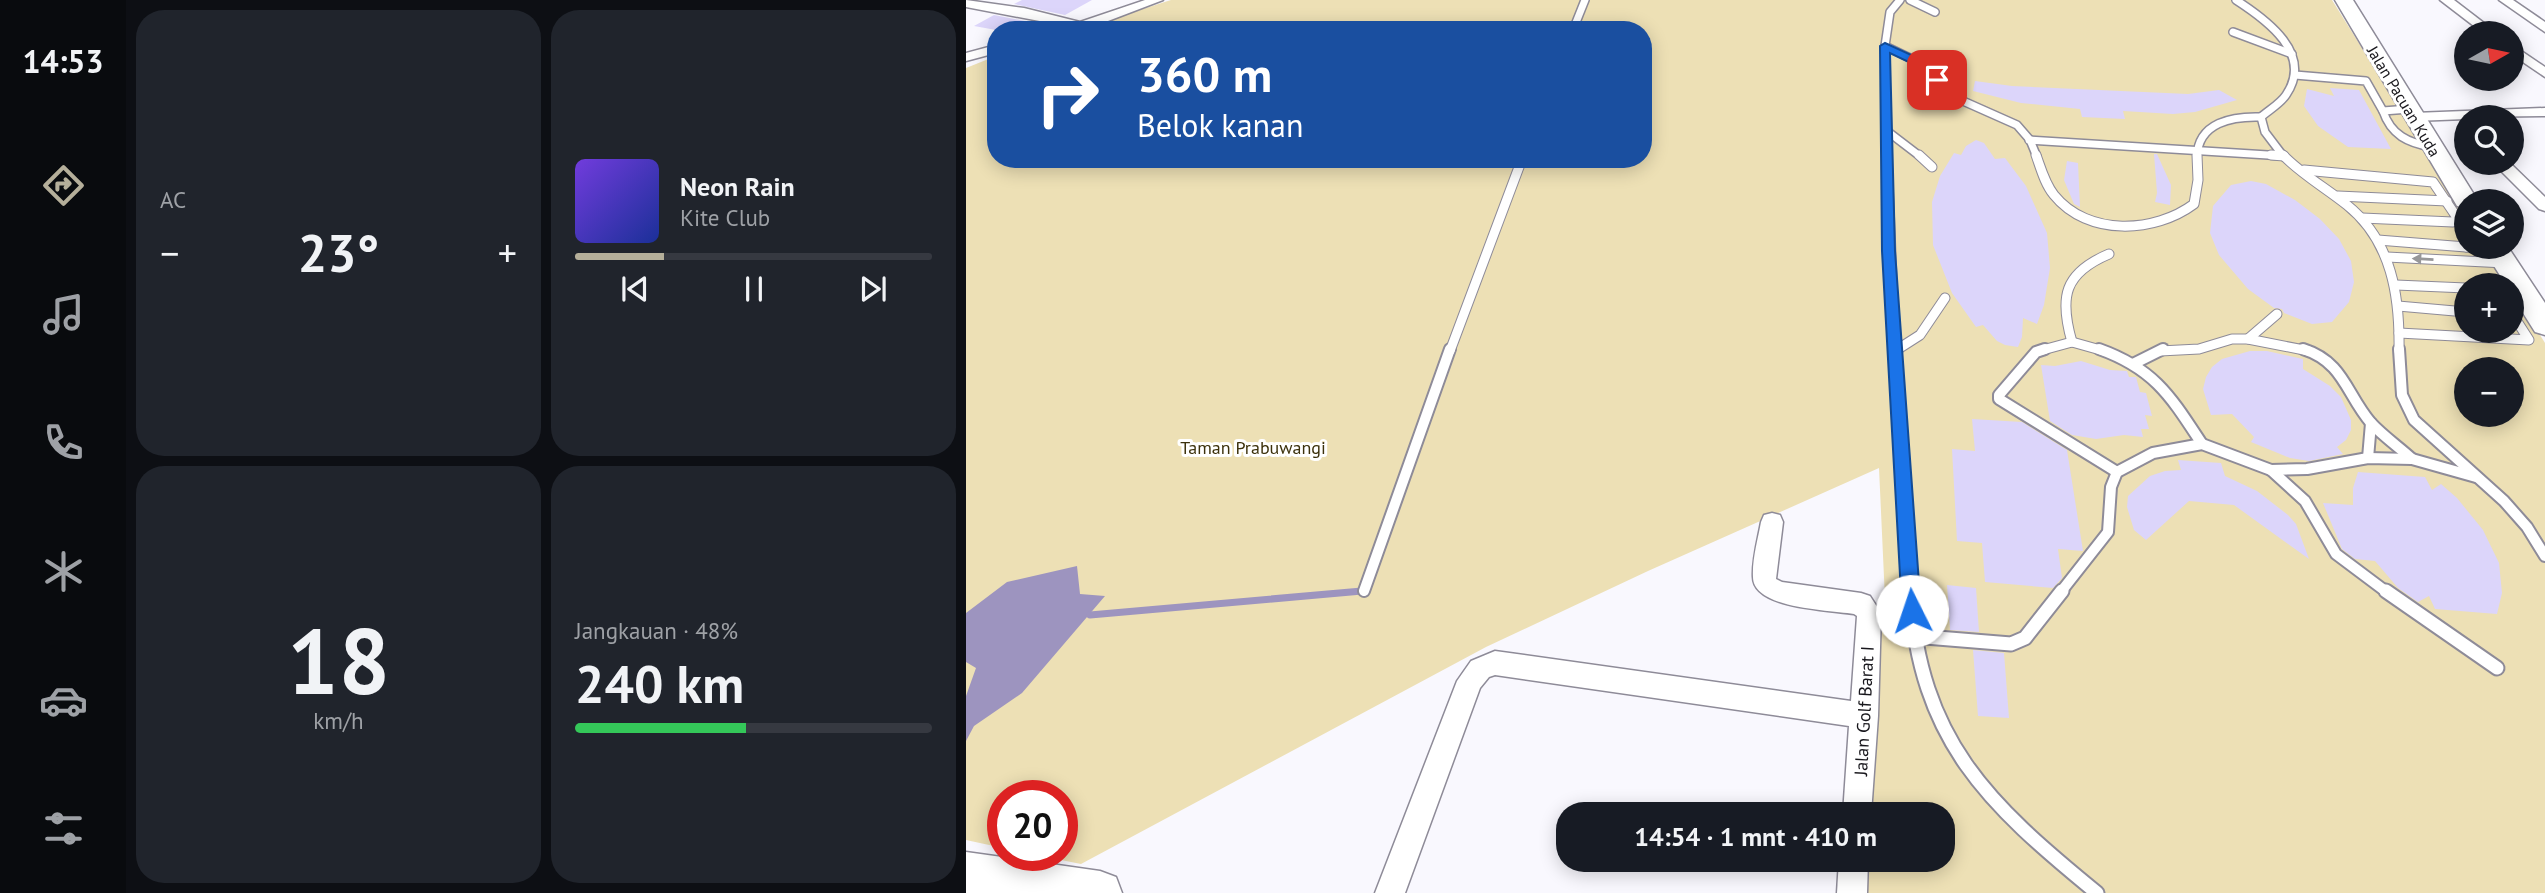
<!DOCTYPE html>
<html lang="id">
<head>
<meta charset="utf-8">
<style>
	:root { --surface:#171b24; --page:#20242c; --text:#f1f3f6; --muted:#9ea1a6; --line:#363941; --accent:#b5af9a }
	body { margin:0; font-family:"PT Sans",sans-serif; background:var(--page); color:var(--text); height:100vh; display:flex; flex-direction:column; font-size:26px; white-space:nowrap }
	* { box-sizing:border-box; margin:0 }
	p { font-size:23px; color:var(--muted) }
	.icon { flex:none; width:38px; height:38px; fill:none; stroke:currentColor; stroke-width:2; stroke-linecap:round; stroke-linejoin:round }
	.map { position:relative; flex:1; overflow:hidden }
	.panel { display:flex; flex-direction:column; gap:10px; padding:10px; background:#0d0f14; width:840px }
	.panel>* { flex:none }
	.top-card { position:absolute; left:21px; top:21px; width:665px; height:147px; border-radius:28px; box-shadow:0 4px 18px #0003; background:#1a4fa0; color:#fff; overflow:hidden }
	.needle { width:46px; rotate:81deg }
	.controls { position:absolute; left:1488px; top:21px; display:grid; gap:14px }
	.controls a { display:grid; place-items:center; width:70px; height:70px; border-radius:50%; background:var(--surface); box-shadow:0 4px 18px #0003; font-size:35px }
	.speed { position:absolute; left:21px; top:780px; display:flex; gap:14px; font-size:35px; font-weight:700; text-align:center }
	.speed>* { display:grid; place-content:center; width:91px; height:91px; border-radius:50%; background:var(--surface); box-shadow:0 4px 18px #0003; line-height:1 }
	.speed .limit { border:10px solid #d22; background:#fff; color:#111 }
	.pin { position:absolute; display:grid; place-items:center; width:60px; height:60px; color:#fff; margin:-30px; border-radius:14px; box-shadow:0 4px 10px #0006 }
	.me { position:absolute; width:77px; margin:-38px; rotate:356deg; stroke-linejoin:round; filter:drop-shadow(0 0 5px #0008) }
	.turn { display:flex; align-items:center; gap:24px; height:147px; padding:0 35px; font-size:32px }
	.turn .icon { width:91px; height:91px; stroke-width:2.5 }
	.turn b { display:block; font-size:49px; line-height:60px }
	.big { font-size:52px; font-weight:700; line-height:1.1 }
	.panel .tile { flex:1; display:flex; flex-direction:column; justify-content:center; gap:10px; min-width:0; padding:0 24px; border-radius:28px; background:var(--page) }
	.panel .dial { align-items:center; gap:0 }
	.dial b { font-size:91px; line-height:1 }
	.song { display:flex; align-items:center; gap:21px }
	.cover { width:84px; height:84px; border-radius:10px; background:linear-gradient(135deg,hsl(260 70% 55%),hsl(230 70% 35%)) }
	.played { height:7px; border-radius:4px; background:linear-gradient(90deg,var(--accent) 25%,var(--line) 25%) }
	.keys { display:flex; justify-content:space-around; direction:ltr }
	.heat { display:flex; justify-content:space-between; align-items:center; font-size:38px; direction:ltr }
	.charge { height:10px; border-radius:5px; background:linear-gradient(90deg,#34c759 48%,var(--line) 0) }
	.panel .tiles { flex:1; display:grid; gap:10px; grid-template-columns:repeat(2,1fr) }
	.trip { position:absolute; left:590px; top:802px; width:399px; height:70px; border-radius:28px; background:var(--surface); box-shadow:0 4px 18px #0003; font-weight:700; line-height:70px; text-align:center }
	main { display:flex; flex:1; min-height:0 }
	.menu { display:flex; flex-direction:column; width:126px; justify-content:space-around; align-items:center; background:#090b0e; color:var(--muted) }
	.menu .icon { width:49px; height:49px }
	.menu .selected { color:var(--accent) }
	.menu b { font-size:32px; color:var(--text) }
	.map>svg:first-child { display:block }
</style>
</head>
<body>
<main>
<nav class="menu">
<b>14:53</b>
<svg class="icon selected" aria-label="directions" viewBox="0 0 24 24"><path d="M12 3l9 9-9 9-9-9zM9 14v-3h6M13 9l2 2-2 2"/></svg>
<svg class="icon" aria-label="music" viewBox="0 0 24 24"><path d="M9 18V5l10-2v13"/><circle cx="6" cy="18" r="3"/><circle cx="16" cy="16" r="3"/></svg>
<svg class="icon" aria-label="phone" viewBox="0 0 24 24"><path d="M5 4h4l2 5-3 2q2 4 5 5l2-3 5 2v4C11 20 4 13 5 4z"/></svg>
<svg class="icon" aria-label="climate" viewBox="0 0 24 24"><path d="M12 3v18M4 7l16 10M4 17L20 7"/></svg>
<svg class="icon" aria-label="car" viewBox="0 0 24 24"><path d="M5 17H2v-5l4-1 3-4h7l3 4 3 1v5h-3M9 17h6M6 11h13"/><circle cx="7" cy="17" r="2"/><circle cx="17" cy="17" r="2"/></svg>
<svg class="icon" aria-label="filters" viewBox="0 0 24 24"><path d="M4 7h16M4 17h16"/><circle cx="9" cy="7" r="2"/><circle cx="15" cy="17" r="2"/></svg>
</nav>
<section class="panel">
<div class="tiles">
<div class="tile"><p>AC</p>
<div class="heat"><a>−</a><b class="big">23°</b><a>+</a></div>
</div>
<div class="tile">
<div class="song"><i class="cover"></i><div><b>Neon Rain</b><p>Kite Club</p></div></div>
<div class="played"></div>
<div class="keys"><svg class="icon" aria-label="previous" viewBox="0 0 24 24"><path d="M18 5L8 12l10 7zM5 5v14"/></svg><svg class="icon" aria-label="pause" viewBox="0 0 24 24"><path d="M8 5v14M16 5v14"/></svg><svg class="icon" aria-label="next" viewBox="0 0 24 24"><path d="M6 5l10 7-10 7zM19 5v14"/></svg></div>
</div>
<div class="tile dial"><b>18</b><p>km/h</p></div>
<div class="tile"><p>Jangkauan · 48%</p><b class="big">240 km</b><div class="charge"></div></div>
</div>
</section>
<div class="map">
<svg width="1579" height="893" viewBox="0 0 1579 893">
	<rect width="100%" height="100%" fill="#f9f8fe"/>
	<path fill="#ede0b5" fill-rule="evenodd" d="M205 0H1366L1500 215V247H1519L1543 285H1500V331H1545V288L1579 343V893H893L895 859H976V814H897L899 716 919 599 913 468 682 571 520 647 115 864 75 856H96V796H37V848L0 840V68L30 56V159H677V30H111ZM1500 369H1545V415H1500Z"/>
	<path fill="#9d94bf" d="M111 566 114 594 139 596 56 693 8 726 0 741V696L10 668 0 662V613L41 582Z"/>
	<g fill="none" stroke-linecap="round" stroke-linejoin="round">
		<path stroke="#9d94bf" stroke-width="5" d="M376 593 398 591"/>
		<path stroke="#9d94bf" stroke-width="7" d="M124 615 396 591"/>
	</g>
	<g fill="#dcd5fa">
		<path d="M56 0H126L99 15 48 4Z"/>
		<path d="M28 15 79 25 70 30H30L8 26Z"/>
		<path d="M1009 81 1046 86 1222 94 1253 90 1271 100 1229 112 1207 114 1157 111 1159 119 1116 117 1114 109 1055 103 1007 91Z"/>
		<path d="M1364 88 1393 90 1425 149 1382 147 1352 126 1338 106 1341 89 1368 96Z"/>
		<path d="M1010 140 1018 143 1029 159 1039 158 1060 186 1081 233 1084 268 1078 305 1071 324 1057 318 1056 337 1052 347 1039 345 1031 341 1017 325 1010 327 986 293 967 245 966 202 974 176 988 153 995 155 1000 146Z"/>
		<path d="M1188 154H1191L1205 185 1204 205 1189 202 1191 193Z"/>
		<path d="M1101 161 1112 163 1114 207 1108 204 1098 180Z"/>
		<path d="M1285 181 1300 184 1329 200 1354 219 1373 239 1385 261 1388 282 1383 302 1366 322 1346 324 1318 313 1316 309 1308 308 1282 289 1253 255 1244 233 1247 206 1265 185Z"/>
		<path d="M1284 351H1301L1337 359V369L1364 386 1375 397 1385 420V430L1380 440 1371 447 1377 454 1343 461 1324 458 1285 442 1288 437 1266 414 1245 415 1237 389 1240 377 1246 367 1256 359Z"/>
		<path d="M1115 361 1144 370 1161 371 1163 377H1170L1174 392 1180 393 1186 416 1179 415 1183 429H1175L1177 437 1158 435 1130 439 1106 435 1084 421 1075 365 1089 366Z"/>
		<path d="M1006 419 1056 422 1101 450 1117 551 1092 549 1096 578 1087 588 1019 582 1016 543 991 541 986 449 1009 451Z"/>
		<path d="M1212 460 1255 463 1259 476 1291 491 1322 515 1330 524 1343 559 1268 505 1223 501 1180 540 1168 530 1161 507 1162 496 1184 476 1199 471 1215 470Z"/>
		<path d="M1392 472 1459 477 1466 490 1475 484 1491 498 1517 530 1533 563 1536 593 1531 614 1469 609 1463 596 1452 602 1432 588 1409 561 1389 559 1376 549 1357 503 1387 505V488Z"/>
		<path d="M981 585 1010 588 1013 632 984 630Z"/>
		<path d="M1007 650 1038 653 1043 718 1012 716Z"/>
	</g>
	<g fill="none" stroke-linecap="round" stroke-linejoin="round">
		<g stroke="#8e8b98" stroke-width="10">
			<g id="lane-far3">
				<path d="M944 0 969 12"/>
				<path d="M1270 0C1301 20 1348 54 1320 95 1314 104 1303 110 1295 117L1299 132 1318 157"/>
				<path d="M607 30 619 0"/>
				<path d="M1267 32 1326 54"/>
				<path d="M919 46 948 60 997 101 1051 125 1064 140 1071 157"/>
				<path d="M1329 75 1400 81 1417 111"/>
				<path d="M1443 109 1417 111C1425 135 1442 143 1466 147"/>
				<path d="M921 131 955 157"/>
				<path d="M1063 140 1318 156"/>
				<path d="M921 157 919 46 924 12 934 0"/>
				<path d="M1231 157C1232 122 1267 116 1295 117"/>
			</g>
		</g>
		<g stroke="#8e8b98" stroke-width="11">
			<g id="lane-far2">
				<path d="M921 155 929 351"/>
				<path d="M953 155 966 167"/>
				<path d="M1070 155C1075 169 1079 184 1088 195 1122 237 1189 233 1228 204L1232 180 1231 155"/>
				<path d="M1305 155 1318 156"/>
				<path d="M1317 155C1335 174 1360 188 1381 205 1426 241 1434 297 1433 351"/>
				<path d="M1338 170 1467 182 1492 219 1487 222 1396 218"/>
				<path d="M1372 196 1481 201"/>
				<path d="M1412 240 1500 247"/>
				<path d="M1500 247 1529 249"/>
				<path d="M1421 257 1539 263"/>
				<path d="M1430 285 1500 288"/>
				<path d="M1432 306 1500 312"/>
				<path d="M1433 333 1563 340 1545 312"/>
				<path d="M1282 339 1311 314"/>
				<path d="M1106 342C1093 297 1098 273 1143 254"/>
				<path d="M484 351 556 159"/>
				<path d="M929 351 954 335 979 298"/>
				<path d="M1073 351 1106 342 1138 351"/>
				<path d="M1194 351 1233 349 1266 339H1282L1343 351"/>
			</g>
		</g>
		<g stroke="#8e8b98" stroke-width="14">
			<g id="lane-far1">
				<path d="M929 349 944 593"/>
				<path d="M1079 349 1070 352 1033 395V399L1151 472"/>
				<path d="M1133 349C1189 369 1205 397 1236 444"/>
				<path d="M1337 349C1378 362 1380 394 1405 423 1417 436 1433 447 1446 459"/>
				<path d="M1433 349 1436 395 1448 420 1538 501 1561 527 1579 556"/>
				<path d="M929 351 931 349"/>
				<path d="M1167 364 1197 349"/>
				<path d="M1402 458 1405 423"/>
				<path d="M1305 470 1339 501 1370 554 1422 593"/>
				<path d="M398 591 484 349"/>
				<path d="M1094 593 1142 532 1145 487 1151 472 1187 453 1236 444 1305 470 1341 469 1402 458 1446 459 1510 477"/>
			</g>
		</g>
		<g stroke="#8e8b98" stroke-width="17">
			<g id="lane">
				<path d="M944 591C954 741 1021 803 1131 893"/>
				<path d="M1420 591 1531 668"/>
				<path d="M947 636 1045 644 1059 638 1096 591"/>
			</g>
		</g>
		<g stroke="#8e8b98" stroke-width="3">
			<g id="street">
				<path d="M0 0 58 8 114 22 179 0H197L121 29 98 30 100 26 0 7Z"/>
				<path d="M1474 0H1488L1531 33H1517Z"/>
				<path d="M1533 0H1547L1579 22V32Z"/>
				<path d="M1545 44 1579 67V77L1545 54Z"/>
				<path d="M30 45V53L0 61V53Z"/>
				<path d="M1579 108V116L1500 117V119L1448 121 1441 117 1448 113Z"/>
				<path d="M1527 163H1544L1579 197V211L1573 209Z"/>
				<path d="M806 513 814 515 817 522 810 579 816 582 895 593 904 596 915 613 912 716 905 814H877L883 726 529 675 523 677 514 688 439 893H409L491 681 505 661 529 651 885 701 891 616 888 614C864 610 787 609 787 577 786 559 792 539 795 522L798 515Z"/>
				<path d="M873 859H902L901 893H871Z"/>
			</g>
		</g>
		<g stroke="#8e8b98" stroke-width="3">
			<g id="primary">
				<path d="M1369 0H1387L1512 201H1500V208L1491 206Z"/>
				<path d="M1516 247H1542L1579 303V335L1569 332 1545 294V285H1540Z"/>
				<path d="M0 852 134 871 150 877 156 893H0Z"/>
			</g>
		</g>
		<use href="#lane-far3" stroke="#fff" stroke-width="7"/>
		<use href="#lane-far2" stroke="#fff" stroke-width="9"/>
		<use href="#lane-far1" stroke="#fff" stroke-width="10"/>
		<use href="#lane" stroke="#fff" stroke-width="13"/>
		<use href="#street" fill="#fff" fill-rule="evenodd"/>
		<use href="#primary" fill="#fff" fill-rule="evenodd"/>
	</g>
	<defs><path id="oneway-solid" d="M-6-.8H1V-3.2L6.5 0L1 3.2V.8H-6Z" transform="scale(1.75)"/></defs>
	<use fill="#979799" href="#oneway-solid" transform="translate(1457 259) rotate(-177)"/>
	<path fill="#1a73e8" stroke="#114b97" stroke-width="2" d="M919 43 952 58 976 80 967 82 945 63 924 53 929 251 955 611 952 616 946 619 939 616 936 611 916 251 914 46Z"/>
	<g text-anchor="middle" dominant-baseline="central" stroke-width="6" stroke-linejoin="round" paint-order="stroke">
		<g font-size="16" fill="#18171c" stroke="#fff">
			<text transform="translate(1438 101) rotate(59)">Jalan Pacuan Kuda</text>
		</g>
		<g font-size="18" fill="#3c310c" stroke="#fff">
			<text x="287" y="447">Taman Prabuwangi</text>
		</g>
		<g font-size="18" fill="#18171c" stroke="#fff">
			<text transform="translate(898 711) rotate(-87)">Jalan Golf Barat I</text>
		</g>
	</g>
</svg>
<div class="controls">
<a><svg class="needle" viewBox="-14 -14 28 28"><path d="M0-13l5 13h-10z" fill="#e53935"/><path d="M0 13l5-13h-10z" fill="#9ea1a6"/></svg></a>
<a><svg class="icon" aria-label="search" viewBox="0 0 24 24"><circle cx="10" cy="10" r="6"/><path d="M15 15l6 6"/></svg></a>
<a><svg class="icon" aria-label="layers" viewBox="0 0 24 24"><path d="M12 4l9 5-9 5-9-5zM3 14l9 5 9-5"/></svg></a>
<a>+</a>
<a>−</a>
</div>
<div class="speed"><div class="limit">20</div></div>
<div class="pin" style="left:971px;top:80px;background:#d93025"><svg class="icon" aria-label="arrive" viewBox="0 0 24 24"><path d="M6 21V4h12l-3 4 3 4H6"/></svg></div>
<svg class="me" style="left:946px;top:611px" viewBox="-20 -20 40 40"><circle r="19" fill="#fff"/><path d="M0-13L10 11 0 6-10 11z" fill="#1a73e8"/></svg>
<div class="trip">14:54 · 1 mnt · 410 m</div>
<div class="top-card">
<div class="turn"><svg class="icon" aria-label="right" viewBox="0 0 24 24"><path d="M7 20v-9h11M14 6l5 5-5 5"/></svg><div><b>360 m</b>Belok kanan</div></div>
</div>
</div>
</main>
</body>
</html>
